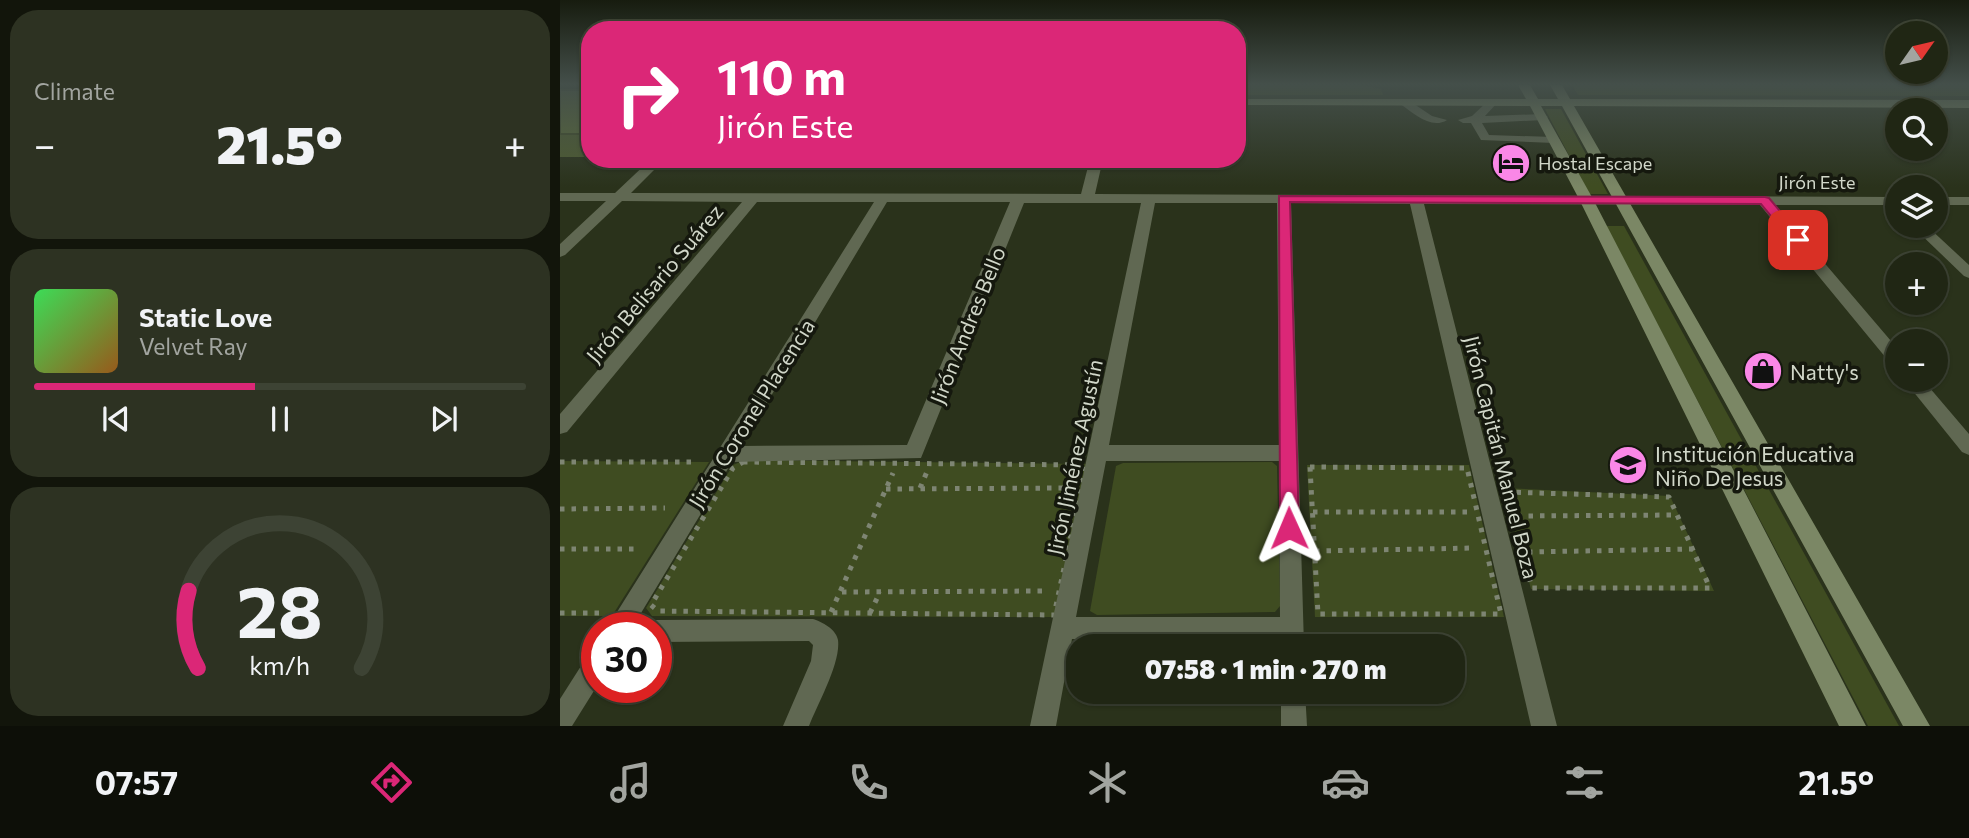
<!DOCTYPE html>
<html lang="en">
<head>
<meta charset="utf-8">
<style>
	:root { --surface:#202614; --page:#2d3222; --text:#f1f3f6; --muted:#a2a5a0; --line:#3d4334; --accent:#db2777 }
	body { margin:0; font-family:Commissioner,sans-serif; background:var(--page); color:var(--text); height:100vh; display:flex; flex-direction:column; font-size:26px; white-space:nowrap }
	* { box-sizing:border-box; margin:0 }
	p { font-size:23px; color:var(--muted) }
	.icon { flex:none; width:38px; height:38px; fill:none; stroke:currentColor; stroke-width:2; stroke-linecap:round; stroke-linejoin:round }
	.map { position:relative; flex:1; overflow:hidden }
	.side { display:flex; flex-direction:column; gap:10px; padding:10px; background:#12150b; width:560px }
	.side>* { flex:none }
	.banner { position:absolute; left:21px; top:21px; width:665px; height:147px; border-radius:28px; box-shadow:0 2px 5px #0004,0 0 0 2px var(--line); background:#db2777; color:#fff; overflow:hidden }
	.needle { width:46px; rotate:56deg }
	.buttons { position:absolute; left:1325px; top:21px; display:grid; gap:14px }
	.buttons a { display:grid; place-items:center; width:63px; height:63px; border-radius:50%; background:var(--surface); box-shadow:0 2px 5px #0004,0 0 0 2px var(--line); font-size:35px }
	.speed { position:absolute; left:21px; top:612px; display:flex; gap:14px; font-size:35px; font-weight:700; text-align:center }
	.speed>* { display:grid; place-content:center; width:91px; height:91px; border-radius:50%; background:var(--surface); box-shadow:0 2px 5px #0004,0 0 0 2px var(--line); line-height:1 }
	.speed .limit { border:10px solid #d22; background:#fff; color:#111 }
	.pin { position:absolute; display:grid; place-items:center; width:60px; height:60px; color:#fff; margin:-30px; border-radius:14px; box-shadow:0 4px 10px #0006 }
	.me { position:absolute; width:77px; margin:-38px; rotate:359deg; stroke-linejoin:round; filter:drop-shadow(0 0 5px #0008) }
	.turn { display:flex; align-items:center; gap:24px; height:147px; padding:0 21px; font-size:32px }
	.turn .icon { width:91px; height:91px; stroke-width:2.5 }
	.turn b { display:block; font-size:49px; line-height:60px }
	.big { font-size:52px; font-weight:800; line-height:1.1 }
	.side .widget { flex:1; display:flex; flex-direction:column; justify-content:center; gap:10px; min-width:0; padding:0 24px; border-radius:28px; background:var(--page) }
	.side .dial { align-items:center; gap:0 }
	.dial svg { height:182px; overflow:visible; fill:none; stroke:var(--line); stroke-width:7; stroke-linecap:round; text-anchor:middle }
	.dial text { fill:var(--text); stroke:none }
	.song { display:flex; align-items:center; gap:21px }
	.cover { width:84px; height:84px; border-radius:10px; background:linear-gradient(135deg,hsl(130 70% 55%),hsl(30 70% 35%)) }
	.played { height:7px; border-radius:4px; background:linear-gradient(90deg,var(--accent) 45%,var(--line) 45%) }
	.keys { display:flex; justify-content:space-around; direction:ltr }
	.heat { display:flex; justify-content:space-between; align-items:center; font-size:38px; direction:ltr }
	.trip { position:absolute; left:506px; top:634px; width:399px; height:70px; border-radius:28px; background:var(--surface); box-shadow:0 2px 5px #0004,0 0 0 2px var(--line); font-weight:800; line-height:70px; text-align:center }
	.menu { display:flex; height:112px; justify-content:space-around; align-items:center; background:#0d0f08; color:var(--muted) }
	.menu .icon { width:49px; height:49px }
	.menu .on { color:var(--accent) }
	.menu b { font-size:32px; color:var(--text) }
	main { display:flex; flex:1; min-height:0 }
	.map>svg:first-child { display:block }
</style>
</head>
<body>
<main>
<section class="side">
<div class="widget"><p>Climate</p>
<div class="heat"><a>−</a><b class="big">21.5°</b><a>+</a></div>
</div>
<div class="widget">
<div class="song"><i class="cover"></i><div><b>Static Love</b><p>Velvet Ray</p></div></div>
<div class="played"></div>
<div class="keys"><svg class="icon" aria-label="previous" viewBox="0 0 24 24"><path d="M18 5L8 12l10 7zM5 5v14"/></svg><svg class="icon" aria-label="pause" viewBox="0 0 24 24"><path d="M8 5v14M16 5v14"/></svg><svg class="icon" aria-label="next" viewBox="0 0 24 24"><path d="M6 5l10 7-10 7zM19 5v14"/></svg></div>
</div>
<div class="widget dial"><svg viewBox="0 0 100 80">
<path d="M14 69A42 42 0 1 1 86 69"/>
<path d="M14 69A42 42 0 0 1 10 35" stroke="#db2777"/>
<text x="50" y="56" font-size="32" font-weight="700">28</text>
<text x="50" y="72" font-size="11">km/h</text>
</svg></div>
</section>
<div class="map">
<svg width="1409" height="726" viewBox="0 0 1409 726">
	<rect width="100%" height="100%" fill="#2a321b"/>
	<g fill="#3f4c21">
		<path d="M677 85H802L821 89 823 95H677Z"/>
		<path d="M1012 85H1409V96L1018 95Z"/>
		<path d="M985 109H1001L1048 194H1029Z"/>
		<path d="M1046 226H1064L1339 726H1308Z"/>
		<path d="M185 460 528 464 495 617 92 616 86 608 173 465Z"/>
		<path d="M0 461 149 462 52 616H0Z"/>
		<path d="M712 462 717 466 720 606 715 612 537 615 530 611 556 466 563 463Z"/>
		<path d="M747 465H909L944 617H755Z"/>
		<path d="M943 488 1110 496 1154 591 971 589Z"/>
	</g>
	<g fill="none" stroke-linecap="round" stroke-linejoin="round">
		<g stroke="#7e8573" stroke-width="5" stroke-dasharray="4.5 7" stroke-linecap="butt">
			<path d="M0 462H136"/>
			<path d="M183 462 526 465 494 615 98 611 91 605 173 468Z"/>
			<path d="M750 467 907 468 941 614H758Z"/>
			<path d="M360 488 369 467"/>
			<path d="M326 489 505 488"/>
			<path d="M945 492 1109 497 1150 588H972Z"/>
			<path d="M0 509 105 508"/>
			<path d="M753 512H909"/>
			<path d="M957 516 1117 515"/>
			<path d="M0 549H79"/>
			<path d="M755 551 915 548"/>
			<path d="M968 552 1133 549"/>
			<path d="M282 592 483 591"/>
			<path d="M271 612 333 473"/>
			<path d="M0 613H41"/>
			<path d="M310 613 320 592"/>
		</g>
		<g fill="#606852" fill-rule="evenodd">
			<path d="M840 100H848L872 116 887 120C871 130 854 113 840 104Z"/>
			<path d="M929 100 938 102 925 116 983 114 988 117 983 120 922 123 929 135 994 137 1000 140 994 143 921 140 911 123H903L898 120 912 116Z"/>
		</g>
		<g fill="#606852" fill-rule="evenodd">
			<path d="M91 159H105L71 193 521 194 530 159H543L535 194 1337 197V205H1215L1337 348V366L1331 364 1200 205 864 204 997 726H971L850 204 731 203 744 646H720V639H512L496 726H470L581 203H464L361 458 172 462 72 628H47L314 202H197L7 432 0 434V414L182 202 62 201 5 255 0 257V244L46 201H0V193H55ZM327 202H450L347 445 181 446ZM595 203H717L719 445H549ZM546 461H719L720 617H516Z"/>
			<rect x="1376" y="197" width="33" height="8"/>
			<path d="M1352 226H1367L1409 265V278L1404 276Z"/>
			<path d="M1344 380H1363L1409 434V455L1402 452Z"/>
			<path d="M253 619C262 622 276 629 278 640 281 663 257 705 249 726H223L251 661 253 645 249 641 96 642V628H85L88 623 96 620Z"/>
			<path d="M37 651V686L12 726H0V699L28 655Z"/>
			<path d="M721 691H745L747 726H721Z"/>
		</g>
		<path fill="#7b8765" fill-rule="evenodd" d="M958 85H970L978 99H998L990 85H1002L1010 99 1409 100V108L1014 106 1370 726H1343L1002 106H981L1033 199 1306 726H1279L1019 199 970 106 677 105V99H966Z"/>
	</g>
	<rect fill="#4e5c30" x="0" y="90" width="30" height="67"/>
	<rect fill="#5b6b38" stroke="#404b27" stroke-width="2" x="0" y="90" width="30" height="44"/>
	<linearGradient id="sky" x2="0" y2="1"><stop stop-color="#171c0f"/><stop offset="0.45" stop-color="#444f4a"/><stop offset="1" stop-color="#444f4a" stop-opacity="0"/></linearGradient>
	<rect width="1409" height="187" fill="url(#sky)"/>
	<path fill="#db2777" stroke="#8e194d" stroke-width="2" d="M719 196 1205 197 1209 198 1244 240 1233 243 1201 204 730 202 739 528 736 534H722L720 528Z"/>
	<defs>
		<g id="hotel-disc" transform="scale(2.0125)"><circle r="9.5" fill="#fa87e7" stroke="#15180e"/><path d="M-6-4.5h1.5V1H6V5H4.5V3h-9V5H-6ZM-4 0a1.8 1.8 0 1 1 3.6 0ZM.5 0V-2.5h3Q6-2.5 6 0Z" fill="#111"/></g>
		<g id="shop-disc" transform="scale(2.0125)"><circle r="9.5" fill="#fa87e7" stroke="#15180e"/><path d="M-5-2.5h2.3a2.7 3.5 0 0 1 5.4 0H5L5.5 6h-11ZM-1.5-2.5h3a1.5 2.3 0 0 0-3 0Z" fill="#111"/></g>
		<g id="school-disc" transform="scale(2.0125)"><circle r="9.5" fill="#fa87e7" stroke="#15180e"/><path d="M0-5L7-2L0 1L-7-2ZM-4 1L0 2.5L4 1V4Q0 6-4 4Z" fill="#111"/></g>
	</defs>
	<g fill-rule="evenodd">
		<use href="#hotel-disc" x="951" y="163"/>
		<use href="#shop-disc" x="1203" y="371"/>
		<use href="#school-disc" x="1068" y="465"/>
	</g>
	<g text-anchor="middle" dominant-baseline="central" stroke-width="7" stroke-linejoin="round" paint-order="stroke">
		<g font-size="18" fill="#d1d7c9" stroke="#15180e" text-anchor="start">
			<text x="978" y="163">Hostal Escape</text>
		</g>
		<g font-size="18" fill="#d1d7c9" stroke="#15180e">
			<text x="1257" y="182">Jirón Este</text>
		</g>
		<g font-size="21" fill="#d1d7c9" stroke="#15180e">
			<text transform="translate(94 283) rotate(-50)">Jirón Belisario Suárez</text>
			<text transform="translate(407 325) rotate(-68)">Jirón Andres Bello</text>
			<text transform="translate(191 413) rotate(-58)">Jirón Coronel Placencia</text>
			<text transform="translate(514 457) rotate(-78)">Jirón Jiménez Agustín</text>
			<text transform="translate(942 457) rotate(76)">Jirón Capitán Manuel Boza</text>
		</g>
		<g font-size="21" fill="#d1d7c9" stroke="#15180e" text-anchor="start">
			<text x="1230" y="371">Natty's</text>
			<text x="1095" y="453">Institución Educativa<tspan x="1095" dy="24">Niño De Jesus</tspan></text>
		</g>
	</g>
</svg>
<div class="buttons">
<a><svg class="needle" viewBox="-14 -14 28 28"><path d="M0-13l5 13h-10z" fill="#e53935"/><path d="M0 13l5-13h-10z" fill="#a2a5a0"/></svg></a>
<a><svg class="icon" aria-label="search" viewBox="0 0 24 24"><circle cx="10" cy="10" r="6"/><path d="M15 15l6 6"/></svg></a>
<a><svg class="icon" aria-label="layers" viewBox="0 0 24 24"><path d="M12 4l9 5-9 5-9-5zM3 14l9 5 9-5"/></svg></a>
<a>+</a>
<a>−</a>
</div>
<div class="speed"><div class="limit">30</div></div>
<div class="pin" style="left:1238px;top:240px;background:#d93025"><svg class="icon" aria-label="arrive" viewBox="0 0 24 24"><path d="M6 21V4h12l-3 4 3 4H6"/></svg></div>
<svg class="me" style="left:729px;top:528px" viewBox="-20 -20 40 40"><path d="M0-17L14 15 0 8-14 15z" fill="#db2777" stroke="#fff" stroke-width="4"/></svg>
<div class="trip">07:58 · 1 min · 270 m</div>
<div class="banner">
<div class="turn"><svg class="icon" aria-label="right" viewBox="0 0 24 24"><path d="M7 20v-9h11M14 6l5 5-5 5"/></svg><div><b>110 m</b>Jirón Este</div></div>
</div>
</div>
</main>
<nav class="menu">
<b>07:57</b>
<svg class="icon on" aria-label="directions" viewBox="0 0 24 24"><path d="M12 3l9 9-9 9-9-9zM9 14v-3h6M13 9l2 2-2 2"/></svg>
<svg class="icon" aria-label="music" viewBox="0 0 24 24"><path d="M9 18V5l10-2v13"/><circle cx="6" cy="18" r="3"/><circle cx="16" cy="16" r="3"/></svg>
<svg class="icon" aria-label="phone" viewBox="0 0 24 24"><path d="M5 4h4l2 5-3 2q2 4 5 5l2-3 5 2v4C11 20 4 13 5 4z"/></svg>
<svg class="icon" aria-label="climate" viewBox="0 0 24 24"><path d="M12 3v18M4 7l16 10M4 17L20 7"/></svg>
<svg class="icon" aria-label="car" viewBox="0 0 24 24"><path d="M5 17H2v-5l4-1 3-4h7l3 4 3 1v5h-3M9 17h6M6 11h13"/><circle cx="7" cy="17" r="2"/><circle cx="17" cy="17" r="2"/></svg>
<svg class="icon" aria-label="filters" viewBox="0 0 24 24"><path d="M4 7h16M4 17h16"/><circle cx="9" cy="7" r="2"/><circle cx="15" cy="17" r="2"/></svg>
<b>21.5°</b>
</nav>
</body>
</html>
